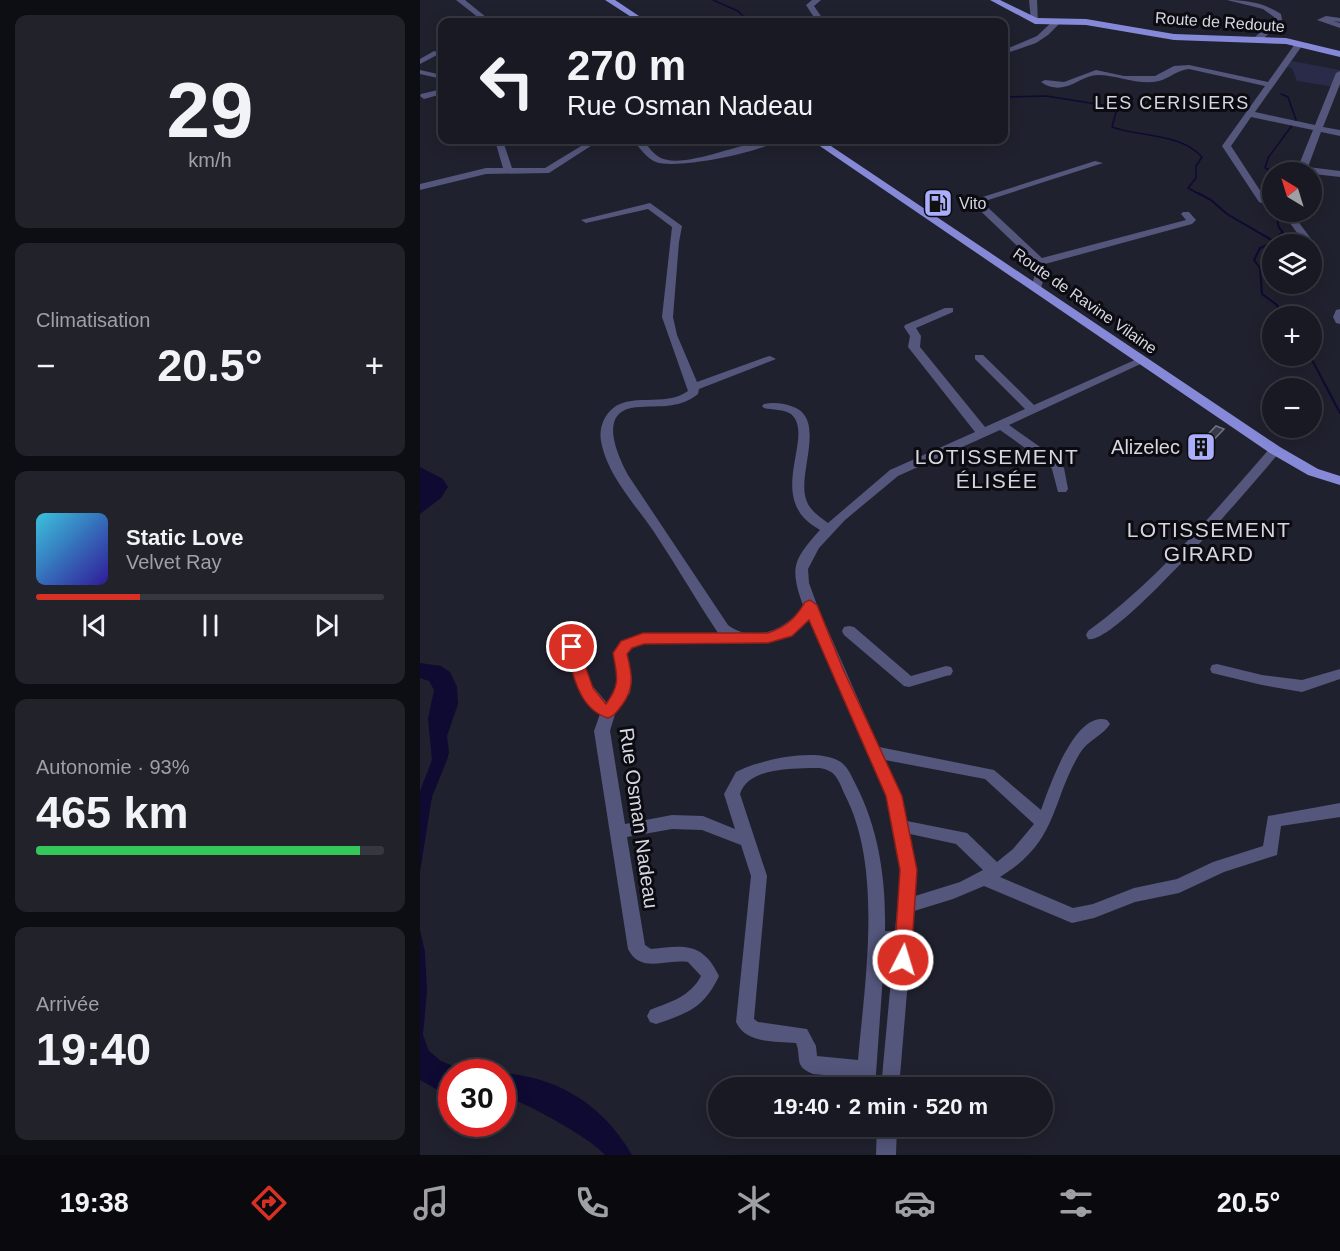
<!DOCTYPE html>
<html lang="fr">
<head>
<meta charset="utf-8">
<style>
	:root { --surface:#181922; --page:#21222a; --text:#f1f3f6; --muted:#9fa0a5; --line:#363840; --accent:#d93025 }
	body { margin:0; font-family:Helvetica,sans-serif; background:var(--page); color:var(--text); height:100vh; display:flex; flex-direction:column; font-size:22px; white-space:nowrap }
	* { box-sizing:border-box; margin:0 }
	p { font-size:20px; color:var(--muted) }
	.icon { flex:none; width:33px; height:33px; fill:none; stroke:currentColor; stroke-width:2; stroke-linecap:round; stroke-linejoin:round }
	.map { position:relative; flex:1; overflow:hidden }
	.sheet { display:flex; flex-direction:column; gap:15px; padding:15px; background:#0d0e13; width:420px }
	.sheet>* { flex:none }
	.banner { position:absolute; left:18px; top:18px; width:570px; height:126px; border-radius:12px; box-shadow:0 3px 15px #0003,0 0 0 2px var(--line); background:#181922; color:var(--text); overflow:hidden }
	.needle { width:39px; rotate:322deg }
	.tools { position:absolute; left:842px; top:162px; display:grid; gap:12px }
	.tools a { display:grid; place-items:center; width:60px; height:60px; border-radius:50%; background:var(--surface); box-shadow:0 3px 15px #0003,0 0 0 2px var(--line); font-size:30px }
	.speed { position:absolute; left:18px; top:1059px; display:flex; gap:12px; font-size:30px; font-weight:700; text-align:center }
	.speed>* { display:grid; place-content:center; width:78px; height:78px; border-radius:50%; background:var(--surface); box-shadow:0 3px 15px #0003,0 0 0 2px var(--line); line-height:1 }
	.speed .limit { border:9px solid #d22; background:#fff; color:#111 }
	.pin { position:absolute; display:grid; place-items:center; width:51px; height:51px; color:#fff; margin:-26px; border:3px solid #fff; border-radius:50%; box-shadow:0 2px 6px #0007 }
	.me { position:absolute; width:66px; margin:-33px; rotate:5deg; stroke-linejoin:round; filter:drop-shadow(0 0 4px #0008) }
	.turn { display:flex; align-items:center; gap:21px; height:126px; padding:0 30px; font-size:27px }
	.turn .icon { width:78px; height:78px; stroke-width:2.5 }
	.turn b { display:block; font-size:42px; line-height:51px }
	.big { font-size:45px; font-weight:800; line-height:1.1 }
	.sheet .tile { flex:1; display:flex; flex-direction:column; justify-content:center; gap:9px; min-width:0; padding:0 21px; border-radius:12px; background:var(--page) }
	.sheet .dial { align-items:center; gap:0 }
	.dial b { font-size:78px; line-height:1 }
	.song { display:flex; align-items:center; gap:18px }
	.cover { width:72px; height:72px; border-radius:9px; background:linear-gradient(135deg,hsl(190 70% 55%),hsl(250 70% 35%)) }
	.played { height:6px; border-radius:3px; background:linear-gradient(90deg,var(--accent) 30%,var(--line) 30%) }
	.keys { display:flex; justify-content:space-around; direction:ltr }
	.heat { display:flex; justify-content:space-between; align-items:center; font-size:33px; direction:ltr }
	.charge { height:9px; border-radius:4px; background:linear-gradient(90deg,#34c759 93%,var(--line) 0) }
	.trip { position:absolute; left:288px; top:1077px; width:345px; height:60px; border-radius:30px; background:var(--surface); box-shadow:0 3px 15px #0003,0 0 0 2px var(--line); font-weight:800; line-height:60px; text-align:center }
	.tabs { display:flex; height:96px; justify-content:space-around; align-items:center; background:#0a0a0e; color:var(--muted) }
	.tabs .icon { width:42px; height:42px }
	.tabs .current { color:var(--accent) }
	.tabs b { font-size:27px; color:var(--text) }
	main { display:flex; flex:1; min-height:0 }
	.map>svg:first-child { display:block }
</style>
</head>
<body>
<main>
<section class="sheet">
<div class="tile dial"><b>29</b><p>km/h</p></div>
<div class="tile"><p>Climatisation</p>
<div class="heat"><a>−</a><b class="big">20.5°</b><a>+</a></div>
</div>
<div class="tile">
<div class="song"><i class="cover"></i><div><b>Static Love</b><p>Velvet Ray</p></div></div>
<div class="played"></div>
<div class="keys"><svg class="icon" aria-label="previous" viewBox="0 0 24 24"><path d="M18 5L8 12l10 7zM5 5v14"/></svg><svg class="icon" aria-label="pause" viewBox="0 0 24 24"><path d="M8 5v14M16 5v14"/></svg><svg class="icon" aria-label="next" viewBox="0 0 24 24"><path d="M6 5l10 7-10 7zM19 5v14"/></svg></div>
</div>
<div class="tile"><p>Autonomie · 93%</p><b class="big">465 km</b><div class="charge"></div></div>
<div class="tile"><p>Arrivée</p><b class="big">19:40</b></div>
</section>
<div class="map">
<svg width="920" height="1155" viewBox="0 0 920 1155">
	<rect width="100%" height="100%" fill="#20212e"/>
	<path fill="#292b49" d="M872 61 920 70V77L915 87 877 81 872 68 867 67Z"/>
	<g fill="#0e0a32">
		<path d="M0 467 23 479 28 487 21 498 0 514Z"/>
		<path d="M0 663 21 666 30 672 37 687 38 704 27 736 29 752 27 760 12 797 0 872V791L12 760 8 719 14 690 9 681 0 678Z"/>
		<path d="M0 930 5 952 7 992 3 1035 9 1051 21 1061 33 1066 81 1072H32L31 1092 16 1089 0 1080Z"/>
		<path d="M82 1073C139 1077 184 1106 212 1155H185C174 1140 102 1100 83 1096Z"/>
	</g>
	<g fill="none" stroke-linecap="round" stroke-linejoin="round">
		<g stroke="#0e0a32" stroke-width="1.5">
			<path d="M293 0 318 11 325 18 321 22"/>
			<path d="M584 97 626 96 689 106 696 112 692 127C721 137 760 133 782 157L776 166V178L768 188 781 195"/>
			<path d="M854 172 845 168 848 158 876 120 868 97 861 94"/>
		</g>
		<g stroke="#0e0a32" stroke-width="2">
			<path d="M778 193 791 200 807 214 855 242 840 248 834 260 840 268 842 294 857 305 862 316"/>
			<path d="M855 241 859 240V235L863 232C856 226 857 220 860 212"/>
			<path d="M890 356 920 413"/>
		</g>
	</g>
	<path fill="#383a48" stroke="#727484" stroke-width="1.5" d="M796 426 804 429 776 458 768 455Z"/>
	<g fill="none" stroke-linecap="round" stroke-linejoin="round">
		<g fill="#54567c" fill-rule="evenodd">
			<path d="M36 0H45L72 22H64Z"/>
			<path d="M392 0H401L394 6 405 22H397L386 5Z"/>
			<path d="M609 0H617L618 23 611 21Z"/>
			<path d="M807 0C827 0 844 3 861 14L862 20 841 41H835V37L854 19V17L843 9Z"/>
			<path d="M906 16 920 18V22L913 21 920 23V28L897 20Z"/>
			<path d="M634 20 641 22 628 35 616 43 584 54V50L617 36Z"/>
			<path d="M877 41 884 43 835 112 895 125 916 73 920 71V84L903 127 920 130V136L901 132 888 167 920 171V177L876 172 893 130 831 117 811 146 845 198 852 201V207L839 202 802 146 845 86 769 69C757 70 750 78 739 81 719 86 698 75 678 75 659 75 645 98 621 82L625 80 644 82 676 70 704 76H735L754 66 769 65 848 82Z"/>
			<path d="M14 51 21 53 0 64V59Z"/>
			<path d="M0 70 22 75V79L0 74Z"/>
			<path d="M22 89V94L4 99 0 96 1 94Z"/>
			<path d="M77 140H85L84 144 92 168H125L171 140H180L129 173 66 174 0 190V184L66 168H83L76 144Z"/>
			<path d="M213 140H222C228 145 232 153 239 157 264 172 330 137 359 140 342 152 257 170 236 162 227 159 219 147 213 140Z"/>
			<path d="M416 140H428L405 149 401 146Z"/>
			<path d="M675 161 683 163 562 202 622 258 766 220 761 214 763 212H769L776 220 772 224 625 264 626 271 621 288 616 291 612 290 611 288 616 271 615 263 550 201Z"/>
			<path d="M230 203 262 226 259 242 253 317 257 335 277 382 346 357 350 356 356 359 279 389 278 394C257 411 236 404 211 408 178 415 199 458 208 475L308 625C333 644 368 630 383 605 369 567 374 559 400 530 395 527 389 523 385 519 353 486 394 434 371 414 364 409 352 410 344 408L342 406 344 404C353 402 363 403 371 406 408 417 377 473 386 499 389 510 399 516 408 523L470 470 555 432 488 347 490 336 484 327 485 325 525 308H533V312L496 328 501 336 500 347 565 427 605 409 555 359V355H563L614 405 717 359H725L727 361 589 425 637 459 644 468 648 489 646 492H638L632 469 629 465 580 430 478 476 425 520 399 548 388 569 389 583 397 605 459 747 574 770 621 810C629 788 655 710 687 720L690 724C684 735 668 740 660 753 630 803 639 841 580 877L653 908 673 904 714 888 757 879 793 862 843 846 848 816 920 803V817L861 826 857 855 804 872 759 893 715 902 674 918 652 923 564 886 533 899 494 911 492 935 494 939 491 944 479 1088H461L474 947H465L455 1088H437V1078L393 1074C373 1066 382 1058 376 1043 355 1041 326 1044 316 1022L331 876 321 845 282 830 252 829 207 837 225 945 231 949C264 945 283 942 299 976 284 1008 268 1013 236 1024L230 1022 227 1016 230 1010C250 1002 270 997 281 976L268 962C247 959 220 974 208 949L174 731 180 714C158 697 153 672 145 647L147 643H157L171 684 187 703C202 684 197 675 193 653L201 641 223 633H298C276 600 256 565 234 532 215 504 187 475 181 441 179 430 183 418 190 411 208 391 245 408 268 391L242 317 252 227 228 209 166 223 161 220ZM389 619 466 796 481 870 475 931H465C466 880 459 829 435 783 431 775 427 765 419 761 395 747 339 760 316 772L304 794 315 829 283 816 252 815 205 824 190 731 195 714 210 693 212 680 207 654 211 649 224 643H348L372 634ZM465 760 565 779 614 824 593 849 577 862 547 833 487 821 482 796ZM389 768C396 768 404 767 411 772 418 776 421 787 425 795 463 869 445 980 438 1060L397 1056 396 1046 387 1029 338 1022 334 1019 347 876 320 794C328 769 366 769 389 768ZM490 834 536 844 563 870 540 882 495 896 497 870Z"/>
			<path d="M862 212H871L895 244 894 246 885 244Z"/>
			<path d="M920 309V324L916 323 913 317 916 310Z"/>
			<path d="M855 446 861 450 859 453C836 480 695 647 668 639L666 635 668 631C737 581 794 512 851 447Z"/>
			<path d="M429 626 434 627 491 676 526 666 531 667 533 671 531 675 526 676 489 687 484 686 424 635 422 631 424 627Z"/>
			<path d="M797 664 842 675 882 680 920 669V679L882 692 842 685 792 673 790 669 792 665Z"/>
			<path d="M457 1126H477L476 1155H456Z"/>
		</g>
		<g fill="#8689d7" fill-rule="evenodd">
			<path d="M185 0H195L228 22H219Z"/>
			<path d="M570 0H580L617 18 666 19 754 34 866 38 920 51V57L866 44 754 40 666 25 615 24Z"/>
			<path d="M391 140H402L860 447 898 469 920 476V485L888 475 850 453Z"/>
		</g>
	</g>
	<path fill="#d93025" stroke="#8d1f18" stroke-width="1.5" d="M390 600 397 605 423 669 482 796 497 870 491 960 489 965 483 968 476 965 474 960 480 870 466 796 389 620 372 636 348 643 224 644 212 648 207 654C212 674 215 688 202 705 197 711 195 716 188 718 158 709 153 673 145 647L147 643H157L173 688 186 704C201 684 197 676 193 653L201 641 223 633H348C366 627 376 618 385 602Z"/>
	<defs>
		<g id="fuel-square" transform="scale(1.5)"><rect x="-9" y="-9" width="18" height="18" rx="4" fill="#abaffb" stroke="#0b0b11"/><path d="M-5.5-6h7V0h2V4h1.3V-2.5L3-4.5l.8-.8L6-3V5H2.5V1h-1V6h-7ZM-4.2-4.7v3.2H.2V-4.7Z" fill="#111"/></g>
		<g id="building-square" transform="scale(1.5)"><rect x="-9" y="-9" width="18" height="18" rx="4" fill="#abaffb" stroke="#0b0b11"/><path d="M-4-6H4V6H1V3H-1V6H-4ZM-2.5-4.3h1.7v1.8h-1.7ZM.8-4.3h1.7v1.8H.8ZM-2.5-1h1.7V.8h-1.7ZM.8-1h1.7V.8H.8Z" fill="#111"/></g>
	</defs>
	<g fill-rule="evenodd">
		<use href="#fuel-square" x="518" y="203"/>
		<use href="#building-square" x="781" y="447"/>
	</g>
	<g text-anchor="middle" dominant-baseline="central" stroke-width="6" stroke-linejoin="round" paint-order="stroke">
		<g font-size="16" fill="#d5d6df" stroke="#0b0b11">
			<text transform="translate(800 22) rotate(4)">Route de Redoute</text>
			<text transform="translate(665 301) rotate(35)">Route de Ravine Vilaine</text>
		</g>
		<g font-size="16" fill="#d5d6df" stroke="#0b0b11" text-anchor="start">
			<text x="539" y="203">Vito</text>
		</g>
		<g font-size="18" letter-spacing="1.5" fill="#d5d6df" stroke="#0b0b11">
			<text x="752" y="103">LES CERISIERS</text>
		</g>
		<g font-size="20" fill="#d5d6df" stroke="#0b0b11" text-anchor="end">
			<text x="760" y="447">Alizelec</text>
		</g>
		<g font-size="20" fill="#d5d6df" stroke="#0b0b11">
			<text transform="translate(219 818) rotate(82)">Rue Osman Nadeau</text>
		</g>
		<g font-size="21" letter-spacing="1.5" fill="#d5d6df" stroke="#0b0b11">
			<text x="577" y="456">LOTISSEMENT<tspan x="577" dy="24">ÉLISÉE</tspan></text>
			<text x="789" y="529">LOTISSEMENT<tspan x="789" dy="24">GIRARD</tspan></text>
		</g>
	</g>
</svg>
<div class="tools">
<a><svg class="needle" viewBox="-14 -14 28 28"><path d="M0-13l5 13h-10z" fill="#e53935"/><path d="M0 13l5-13h-10z" fill="#9fa0a5"/></svg></a>
<a><svg class="icon" aria-label="layers" viewBox="0 0 24 24"><path d="M12 4l9 5-9 5-9-5zM3 14l9 5 9-5"/></svg></a>
<a>+</a>
<a>−</a>
</div>
<div class="speed"><div class="limit">30</div></div>
<div class="pin" style="left:152px;top:647px;background:#d93025"><svg class="icon" aria-label="arrive" viewBox="0 0 24 24"><path d="M6 21V4h12l-3 4 3 4H6"/></svg></div>
<svg class="me" style="left:483px;top:960px" viewBox="-20 -20 40 40"><circle r="17" fill="#d93025" stroke="#fff" stroke-width="3"/><path d="M0-11L8 9 0 5-8 9z" fill="#fff"/></svg>
<div class="trip">19:40 · 2 min · 520 m</div>
<div class="banner">
<div class="turn"><svg class="icon" aria-label="left" viewBox="0 0 24 24"><path d="M17 20v-9H6M10 6l-5 5 5 5"/></svg><div><b>270 m</b>Rue Osman Nadeau</div></div>
</div>
</div>
</main>
<nav class="tabs">
<b>19:38</b>
<svg class="icon current" aria-label="directions" viewBox="0 0 24 24"><path d="M12 3l9 9-9 9-9-9zM9 14v-3h6M13 9l2 2-2 2"/></svg>
<svg class="icon" aria-label="music" viewBox="0 0 24 24"><path d="M9 18V5l10-2v13"/><circle cx="6" cy="18" r="3"/><circle cx="16" cy="16" r="3"/></svg>
<svg class="icon" aria-label="phone" viewBox="0 0 24 24"><path d="M5 4h4l2 5-3 2q2 4 5 5l2-3 5 2v4C11 20 4 13 5 4z"/></svg>
<svg class="icon" aria-label="climate" viewBox="0 0 24 24"><path d="M12 3v18M4 7l16 10M4 17L20 7"/></svg>
<svg class="icon" aria-label="car" viewBox="0 0 24 24"><path d="M5 17H2v-5l4-1 3-4h7l3 4 3 1v5h-3M9 17h6M6 11h13"/><circle cx="7" cy="17" r="2"/><circle cx="17" cy="17" r="2"/></svg>
<svg class="icon" aria-label="filters" viewBox="0 0 24 24"><path d="M4 7h16M4 17h16"/><circle cx="9" cy="7" r="2"/><circle cx="15" cy="17" r="2"/></svg>
<b>20.5°</b>
</nav>
</body>
</html>
